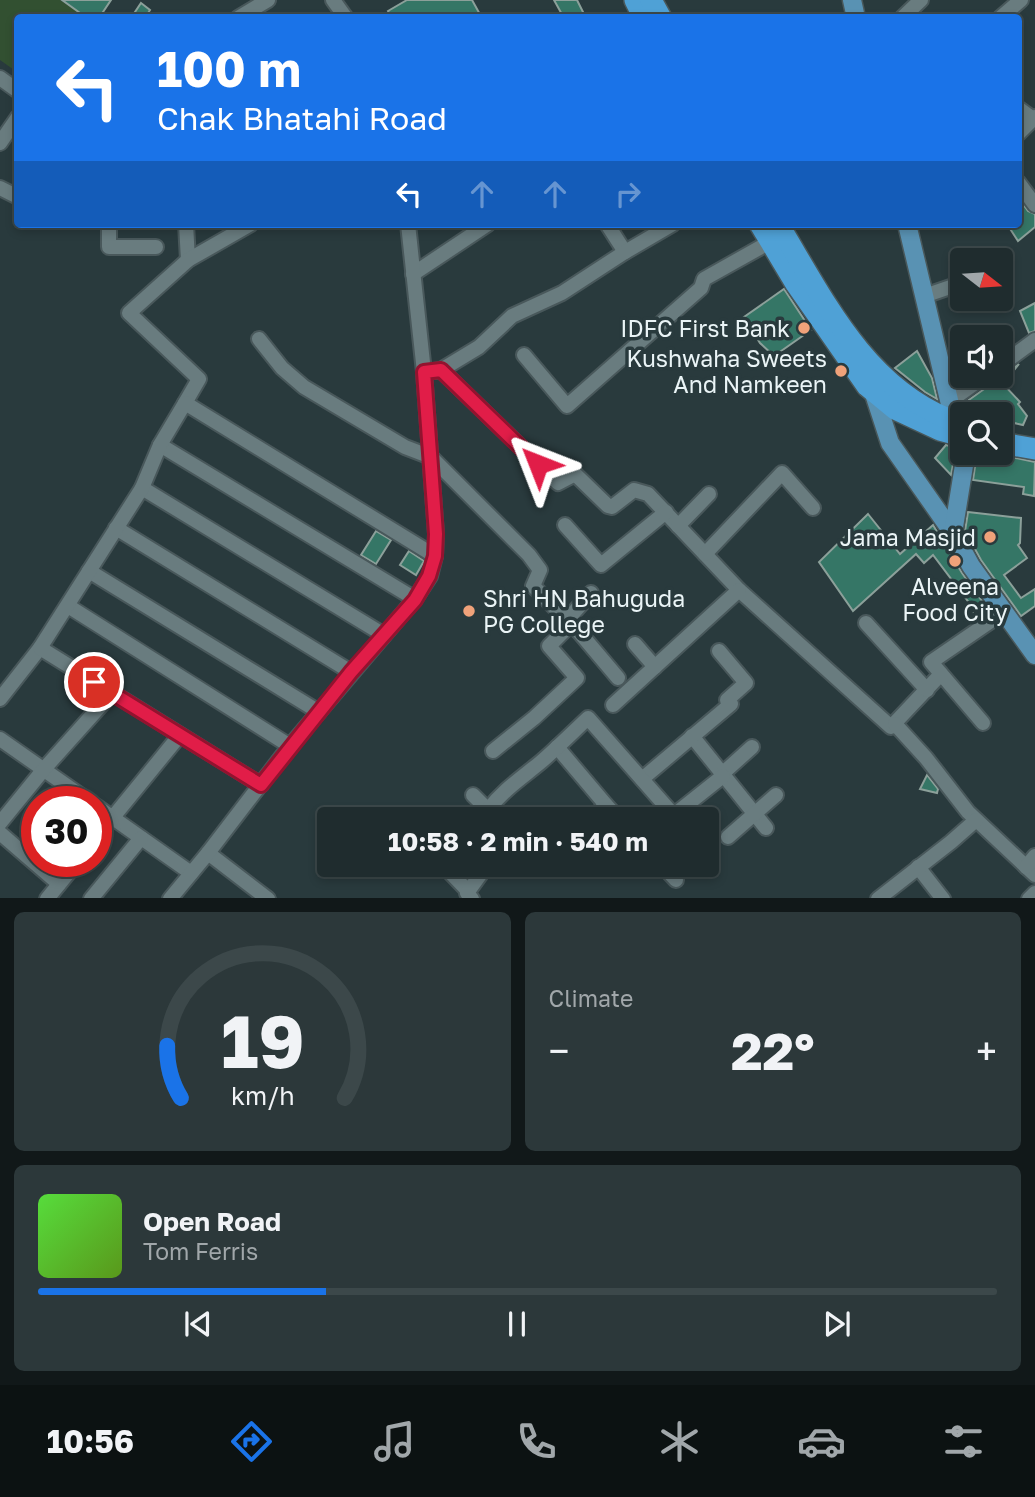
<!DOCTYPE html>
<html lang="en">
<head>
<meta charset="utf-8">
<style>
	:root { --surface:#1f2c2e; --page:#2c383a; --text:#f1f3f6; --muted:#a1a7aa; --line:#3c484a; --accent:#1a73e8 }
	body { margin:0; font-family:"Golos Text",sans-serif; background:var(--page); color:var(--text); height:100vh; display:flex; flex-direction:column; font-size:26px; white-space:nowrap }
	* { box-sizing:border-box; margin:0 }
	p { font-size:23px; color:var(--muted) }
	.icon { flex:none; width:38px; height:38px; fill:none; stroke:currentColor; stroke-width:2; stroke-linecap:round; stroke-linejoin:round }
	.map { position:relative; height:898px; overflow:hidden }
	.drawer { display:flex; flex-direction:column; gap:14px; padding:14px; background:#111819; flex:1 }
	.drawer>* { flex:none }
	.banner { position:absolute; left:14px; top:14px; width:1008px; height:214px; border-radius:7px; box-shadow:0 4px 10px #0003,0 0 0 2px var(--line); background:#1a73e8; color:#fff; overflow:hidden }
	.needle { width:46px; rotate:107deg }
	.tools { position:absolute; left:950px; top:248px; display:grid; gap:14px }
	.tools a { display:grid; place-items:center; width:63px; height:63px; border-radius:7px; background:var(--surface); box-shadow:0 4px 10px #0003,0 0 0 2px var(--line); font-size:35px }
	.speed { position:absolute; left:21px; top:786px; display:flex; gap:14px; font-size:35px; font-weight:700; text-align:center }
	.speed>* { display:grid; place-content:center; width:91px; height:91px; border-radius:50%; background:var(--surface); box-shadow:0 4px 10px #0003,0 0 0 2px var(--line); line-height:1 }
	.speed .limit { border:10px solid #d22; background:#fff; color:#111 }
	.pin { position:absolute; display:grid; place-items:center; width:60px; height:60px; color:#fff; margin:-30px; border:4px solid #fff; border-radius:50%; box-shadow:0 2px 7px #0007 }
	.me { position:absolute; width:77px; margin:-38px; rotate:315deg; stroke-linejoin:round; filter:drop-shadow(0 0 5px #0008) }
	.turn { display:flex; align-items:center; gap:24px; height:147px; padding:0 28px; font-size:32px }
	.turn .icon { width:91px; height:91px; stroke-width:2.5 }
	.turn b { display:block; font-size:49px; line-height:60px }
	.lanes { display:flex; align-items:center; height:66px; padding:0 28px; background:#0003; justify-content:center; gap:35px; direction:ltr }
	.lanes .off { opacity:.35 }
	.big { font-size:52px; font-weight:700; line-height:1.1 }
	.drawer .card { flex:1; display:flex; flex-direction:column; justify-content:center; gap:10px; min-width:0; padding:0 24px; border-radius:10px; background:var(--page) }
	.drawer .dial { align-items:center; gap:0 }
	.dial svg { height:182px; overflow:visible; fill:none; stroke:var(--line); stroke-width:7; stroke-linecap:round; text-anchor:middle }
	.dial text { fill:var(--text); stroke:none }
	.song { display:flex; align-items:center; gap:21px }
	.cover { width:84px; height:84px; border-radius:10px; background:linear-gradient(135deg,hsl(110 70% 55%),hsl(90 70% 35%)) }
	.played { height:7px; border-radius:4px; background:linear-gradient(90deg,var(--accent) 30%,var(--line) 30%) }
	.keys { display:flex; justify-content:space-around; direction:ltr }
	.heat { display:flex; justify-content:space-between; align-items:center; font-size:38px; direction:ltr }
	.drawer .tiles { flex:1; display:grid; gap:14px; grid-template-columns:1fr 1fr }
	.card:last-child { grid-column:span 2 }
	.trip { position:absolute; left:317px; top:807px; width:402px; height:70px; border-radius:7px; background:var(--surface); box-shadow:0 4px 10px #0003,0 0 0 2px var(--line); font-weight:700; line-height:70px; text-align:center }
	.tabs { display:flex; height:112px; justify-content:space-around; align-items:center; background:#0c1212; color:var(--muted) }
	.tabs .icon { width:49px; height:49px }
	.tabs .on { color:var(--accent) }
	.tabs b { font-size:32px; color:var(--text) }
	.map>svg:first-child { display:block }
</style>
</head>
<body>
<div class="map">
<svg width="1035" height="899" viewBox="0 0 1035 899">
	<rect width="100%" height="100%" fill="#293a3d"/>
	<path fill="#325031" d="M0 0H60L86 17 18 18 17 72 0 60Z"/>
	<g fill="#357666" stroke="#8ca09a" stroke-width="2">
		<path d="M62 0H111L99 18H87Z"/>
		<path d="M407 0H472L482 18H392L388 11Z"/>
		<path d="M554 0H577L586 18H564Z"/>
		<path d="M141 3 150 10 145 18H131Z"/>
		<path d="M1020 200 1028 211 1035 214V227L1018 241 1007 224H1018Z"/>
		<path d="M784 289 811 330 774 356 760 343 744 317Z"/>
		<path d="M1035 303V331L1029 333 1020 311Z"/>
		<path d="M917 351 932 378 937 399 925 392 895 368Z"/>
		<path d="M1019 364 1003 384 1020 402 1018 404 1027 416 1023 425 1001 420V415H986L975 410 966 402 991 384 994 376H1001Z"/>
		<path d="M946 445 956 448 951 475 935 458Z"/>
		<path d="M977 453H993L1035 462 1034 496 1023 494 1024 487 973 480Z"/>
		<path d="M968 512 1021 518 1020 543 1018 545 1027 558 1004 575 1021 598 1035 589V606L1021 616 981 560 965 531Z"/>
		<path d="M868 514 900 554 933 525 962 573 989 611 978 618 974 613 976 612 933 555 924 563 916 554 853 611 819 562Z"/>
		<path d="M376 531 391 540 376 564 361 555Z"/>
		<path d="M409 551 424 561 416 575 400 565Z"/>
		<path d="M927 775 938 789 937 793 920 789Z"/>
	</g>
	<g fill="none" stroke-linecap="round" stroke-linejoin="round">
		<g stroke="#49585b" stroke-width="18">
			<g id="minor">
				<path d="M333 0 346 18"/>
				<path d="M238 18 268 0"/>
				<path d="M902 18 921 0"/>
				<path d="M1000 18 1021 0"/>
				<path d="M0 78 18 91"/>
				<path d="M1018 108 1033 119"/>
				<path d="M1018 134 1035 117"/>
				<path d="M0 143 18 117"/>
				<path d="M1018 182 1035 205"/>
				<path d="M0 188 18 197"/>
				<path d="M109 224V247H156"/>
				<path d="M186 224 188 260"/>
				<path d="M607 224 625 252"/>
				<path d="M413 274 488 224"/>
				<path d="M924 296 962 283"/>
				<path d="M259 339 282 368 304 387 405 447 431 457 529 555 540 570 533 586 580 633 618 678"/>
				<path d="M524 355 567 406 701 288 704 279 770 242"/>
				<path d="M1001 365 1035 340"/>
				<path d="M441 370 558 483 575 474 608 506 612 507 634 490 648 494 739 590 891 727 941 674"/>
				<path d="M434 371 441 370 479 347 512 316 562 293 625 252 673 224"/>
				<path d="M950 401 985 376"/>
				<path d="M185 403 199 379 129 313 188 260 251 224"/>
				<path d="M160 445 415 599"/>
				<path d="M142 488 384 635"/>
				<path d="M565 525 601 565 666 512"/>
				<path d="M678 526 709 494"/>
				<path d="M116 528 351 672"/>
				<path d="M705 554 782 473 813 508"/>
				<path d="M89 571 319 712"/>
				<path d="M68 606 290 746"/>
				<path d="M567 620 591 593"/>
				<path d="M866 623 927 690"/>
				<path d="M635 644 655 667"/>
				<path d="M0 699 40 648"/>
				<path d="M613 705 739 590"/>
				<path d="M983 723 931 662 1004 612"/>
				<path d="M895 724 926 758 968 812 1035 875"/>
				<path d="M692 736 766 828"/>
				<path d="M0 739 90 802"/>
				<path d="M557 747 606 805 591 819"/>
				<path d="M493 751 534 718 577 678 549 646 571 624"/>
				<path d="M722 774 752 747"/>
				<path d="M642 779 731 704 727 700 746 683 719 651"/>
				<path d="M261 785 40 648 142 488 160 445 185 403 435 556"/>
				<path d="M473 795 488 810"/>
				<path d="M606 805 619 819"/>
				<path d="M96 806 191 873"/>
				<path d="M674 815 723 776"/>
				<path d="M497 819 488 810C504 789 523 777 542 761 558 747 573 732 588 718L677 819"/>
				<path d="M0 823 44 769 112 693"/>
				<path d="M0 833 59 884"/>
				<path d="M728 837 776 795"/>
				<path d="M96 838 180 735"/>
				<path d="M208 853 268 899"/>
				<path d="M442 864 468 891"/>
				<path d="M661 864 676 880"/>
				<path d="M918 867 943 899"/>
				<path d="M1026 867 1035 856"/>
				<path d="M47 899 78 861"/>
				<path d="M91 899 141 838"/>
				<path d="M170 899 208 853 290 746 415 599 430 576 435 556 436 534 424 372 408 224"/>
				<path d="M472 899 467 893 488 864"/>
				<path d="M878 899 951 842 976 820"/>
				<path d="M1029 899 1035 893"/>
			</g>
		</g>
		<g stroke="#49585b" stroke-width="21">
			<g id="major">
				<path d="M852 0 856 18"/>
				<path d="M907 224 954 421"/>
				<path d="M873 391 890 443 953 533 971 566 1035 655"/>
				<path d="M953 533 966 453"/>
			</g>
		</g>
		<g stroke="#49585b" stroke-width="24">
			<g id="highway">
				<path d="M635 0 644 18"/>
				<path d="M651 0 661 18"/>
				<path d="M760 224 796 284 867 386 895 409 940 430 962 436"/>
				<path d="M778 224C823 298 863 384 948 419"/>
				<path d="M1001 443 1035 449"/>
			</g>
		</g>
		<use href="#minor" stroke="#697c7f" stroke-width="14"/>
		<use href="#major" stroke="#5992b3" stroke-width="18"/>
		<use href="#highway" stroke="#4fa1d6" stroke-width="21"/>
	</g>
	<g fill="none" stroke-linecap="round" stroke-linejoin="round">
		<g stroke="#92132f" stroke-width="18">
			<path id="route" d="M94 682 261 785 351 672 415 600 429 576 435 556 436 534 424 372 441 370 538 464"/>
		</g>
		<use href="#route" stroke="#e11d48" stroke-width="12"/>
	</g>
	<g fill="#f0a27a" stroke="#293a3d" stroke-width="2.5">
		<circle cx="804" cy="328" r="7"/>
		<circle cx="841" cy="371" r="7"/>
		<circle cx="990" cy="537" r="7"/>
		<circle cx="955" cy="561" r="7"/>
		<circle cx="469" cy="611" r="7"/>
	</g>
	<g text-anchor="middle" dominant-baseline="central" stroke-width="7" stroke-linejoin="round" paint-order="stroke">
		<g font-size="23" fill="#eaf4f6" stroke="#293a3d" text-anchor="end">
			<text x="790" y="328">IDFC First Bank</text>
			<text x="827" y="358">Kushwaha Sweets<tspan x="827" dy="26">And Namkeen</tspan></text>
			<text x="976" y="537">Jama Masjid</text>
			<text x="955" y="586" text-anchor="middle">Alveena<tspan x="955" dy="26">Food City</tspan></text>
			<text x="483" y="598" text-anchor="start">Shri HN Bahuguda<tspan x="483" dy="26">PG College</tspan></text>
		</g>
	</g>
</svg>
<div class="tools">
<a><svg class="needle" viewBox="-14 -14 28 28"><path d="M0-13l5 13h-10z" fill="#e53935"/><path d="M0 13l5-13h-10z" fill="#a1a7aa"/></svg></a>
<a><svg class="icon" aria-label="sound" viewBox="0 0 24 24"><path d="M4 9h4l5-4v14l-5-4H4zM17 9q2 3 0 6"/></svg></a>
<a><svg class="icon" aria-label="search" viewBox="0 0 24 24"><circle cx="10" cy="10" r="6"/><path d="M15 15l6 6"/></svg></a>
</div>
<div class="speed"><div class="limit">30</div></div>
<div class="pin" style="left:94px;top:682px;background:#d93025"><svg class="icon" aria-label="arrive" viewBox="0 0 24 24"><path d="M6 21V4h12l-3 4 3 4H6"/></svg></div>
<svg class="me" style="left:538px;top:464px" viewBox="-20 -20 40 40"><path d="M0-17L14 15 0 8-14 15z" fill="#e11d48" stroke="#fff" stroke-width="4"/></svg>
<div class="trip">10:58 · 2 min · 540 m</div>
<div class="banner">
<div class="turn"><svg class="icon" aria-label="left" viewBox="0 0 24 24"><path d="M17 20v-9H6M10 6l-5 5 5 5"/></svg><div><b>100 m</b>Chak Bhatahi Road</div></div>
<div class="lanes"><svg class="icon" aria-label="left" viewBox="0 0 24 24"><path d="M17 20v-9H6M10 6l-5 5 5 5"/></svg><svg class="icon off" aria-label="ahead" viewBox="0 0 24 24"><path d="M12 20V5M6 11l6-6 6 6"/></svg><svg class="icon off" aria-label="ahead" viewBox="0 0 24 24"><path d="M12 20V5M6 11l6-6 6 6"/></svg><svg class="icon off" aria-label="right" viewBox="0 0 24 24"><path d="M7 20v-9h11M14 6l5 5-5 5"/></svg></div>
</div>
</div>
<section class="drawer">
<div class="tiles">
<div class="card dial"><svg viewBox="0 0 100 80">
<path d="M14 69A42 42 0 1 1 86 69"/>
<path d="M14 69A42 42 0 0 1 8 46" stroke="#1a73e8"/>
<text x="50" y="56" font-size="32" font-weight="700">19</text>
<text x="50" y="72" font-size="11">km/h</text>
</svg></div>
<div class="card"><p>Climate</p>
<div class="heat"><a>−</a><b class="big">22°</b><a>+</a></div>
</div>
<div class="card">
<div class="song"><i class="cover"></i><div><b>Open Road</b><p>Tom Ferris</p></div></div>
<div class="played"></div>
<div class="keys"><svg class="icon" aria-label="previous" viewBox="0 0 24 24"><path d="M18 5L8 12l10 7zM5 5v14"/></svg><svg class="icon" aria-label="pause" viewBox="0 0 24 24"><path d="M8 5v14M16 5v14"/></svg><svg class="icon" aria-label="next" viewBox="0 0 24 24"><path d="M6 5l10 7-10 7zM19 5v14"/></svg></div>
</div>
</div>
</section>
<nav class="tabs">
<b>10:56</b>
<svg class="icon on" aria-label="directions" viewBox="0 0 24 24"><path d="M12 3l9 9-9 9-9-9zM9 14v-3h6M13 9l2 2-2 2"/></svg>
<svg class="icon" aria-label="music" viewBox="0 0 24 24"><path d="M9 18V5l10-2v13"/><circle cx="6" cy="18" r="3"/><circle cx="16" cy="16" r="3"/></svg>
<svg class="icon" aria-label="phone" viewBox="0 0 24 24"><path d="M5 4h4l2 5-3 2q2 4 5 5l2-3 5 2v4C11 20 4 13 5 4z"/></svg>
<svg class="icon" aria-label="climate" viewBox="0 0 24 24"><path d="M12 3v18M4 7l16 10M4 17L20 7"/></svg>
<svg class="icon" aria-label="car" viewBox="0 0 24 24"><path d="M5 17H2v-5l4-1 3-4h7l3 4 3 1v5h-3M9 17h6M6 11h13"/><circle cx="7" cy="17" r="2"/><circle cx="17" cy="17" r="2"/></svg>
<svg class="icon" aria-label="filters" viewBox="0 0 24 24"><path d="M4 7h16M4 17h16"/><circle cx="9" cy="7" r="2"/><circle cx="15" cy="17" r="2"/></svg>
</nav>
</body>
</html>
